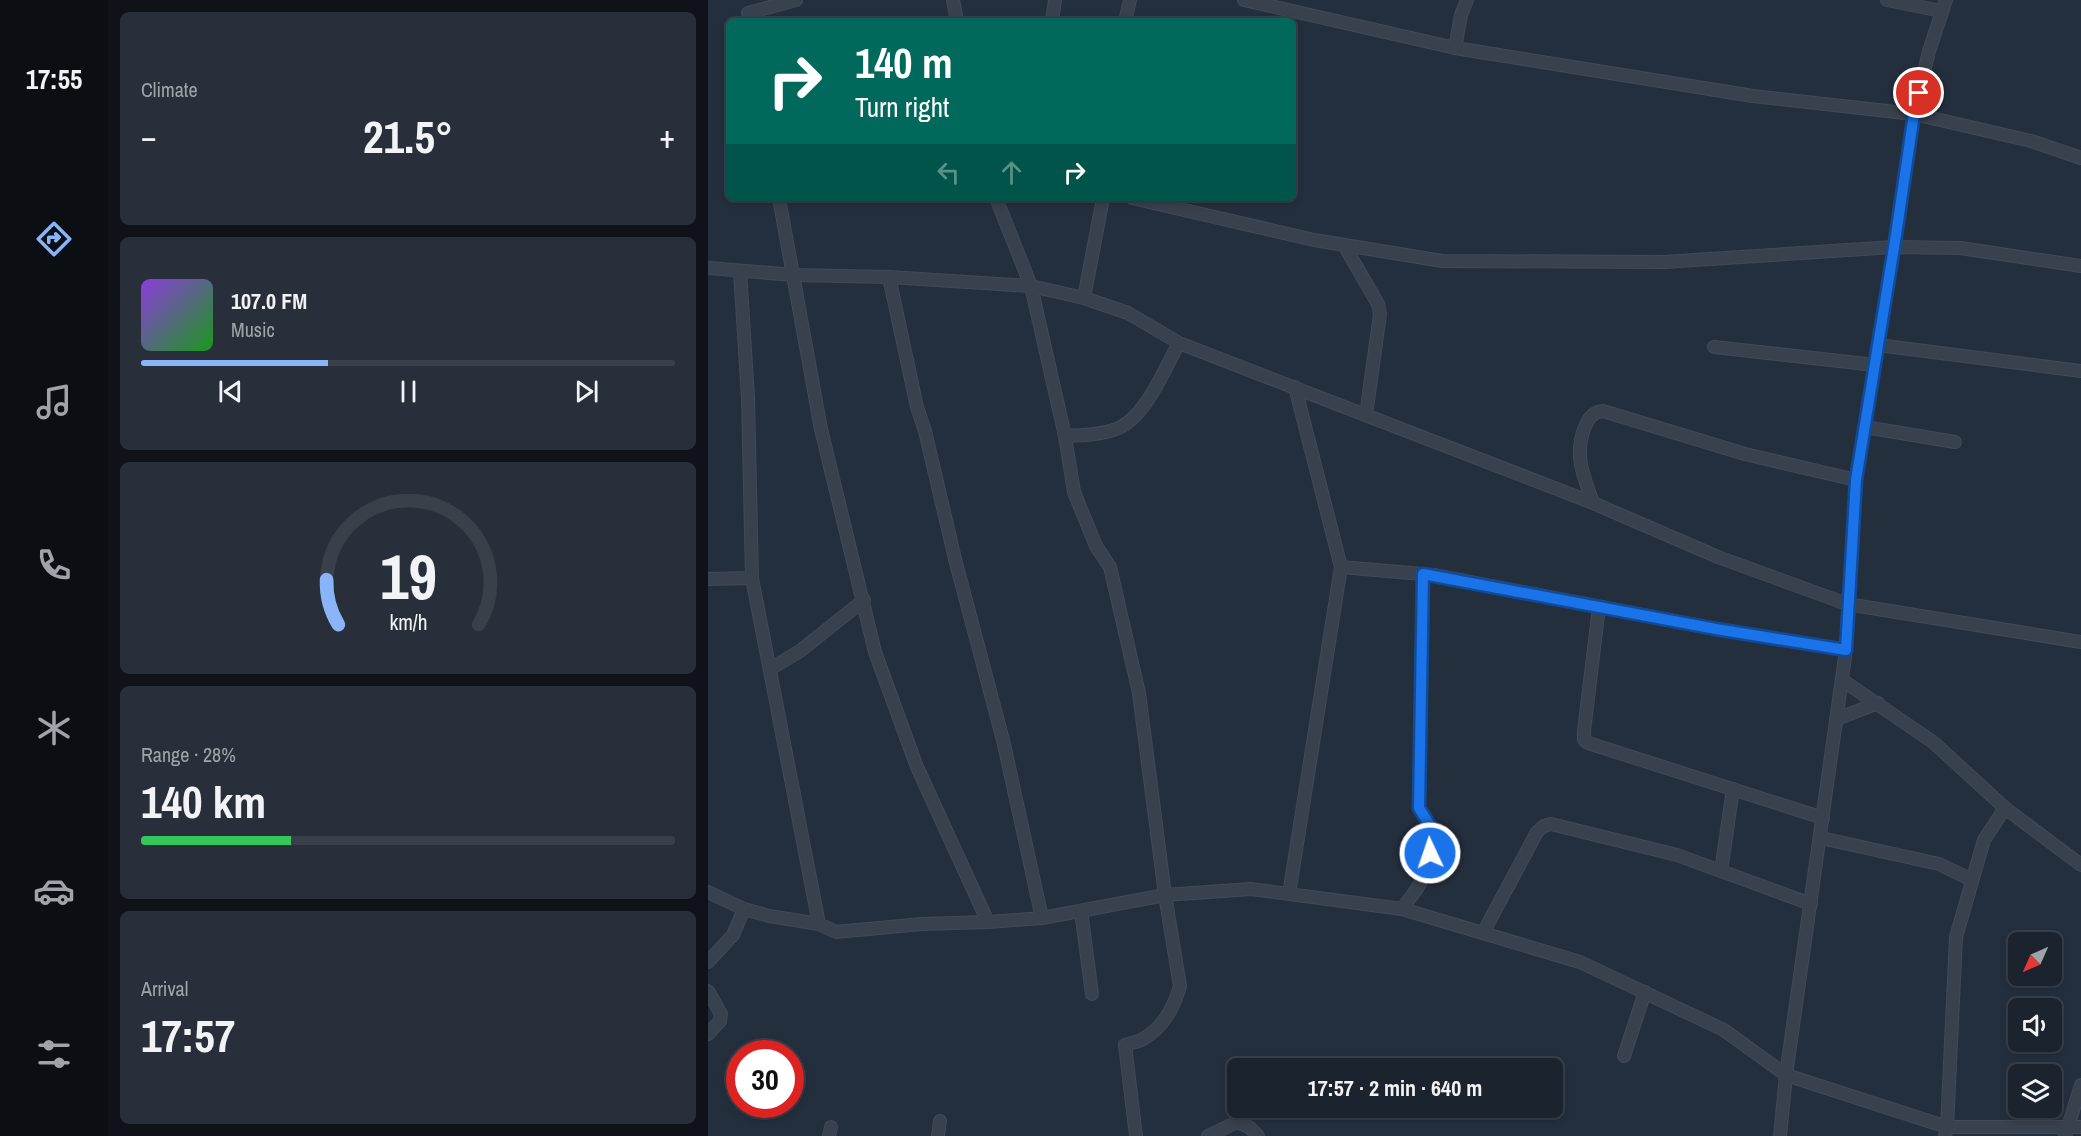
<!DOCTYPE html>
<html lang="en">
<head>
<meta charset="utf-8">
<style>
	:root { --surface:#1b232e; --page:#282f3a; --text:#f1f3f6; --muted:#a0a4aa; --line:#39404a; --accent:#8ab4f8 }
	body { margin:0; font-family:"Archivo Narrow",sans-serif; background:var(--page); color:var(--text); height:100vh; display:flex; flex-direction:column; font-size:22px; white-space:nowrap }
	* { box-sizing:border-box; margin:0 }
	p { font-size:20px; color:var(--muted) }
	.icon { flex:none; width:33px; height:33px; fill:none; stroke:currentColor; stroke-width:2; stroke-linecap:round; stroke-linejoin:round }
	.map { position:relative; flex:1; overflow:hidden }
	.side { display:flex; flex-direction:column; gap:12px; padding:12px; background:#0f1319; width:600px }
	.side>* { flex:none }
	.top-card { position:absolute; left:18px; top:18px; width:570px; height:183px; border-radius:9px; box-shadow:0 3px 9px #0003,0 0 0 2px var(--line); background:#00695c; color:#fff; overflow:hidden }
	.needle { width:39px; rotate:225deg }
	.buttons { position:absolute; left:1300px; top:932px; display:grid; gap:12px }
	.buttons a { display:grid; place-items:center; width:54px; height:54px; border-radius:9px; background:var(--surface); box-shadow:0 3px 9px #0003,0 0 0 2px var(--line); font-size:30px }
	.speed { position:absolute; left:18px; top:1040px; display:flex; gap:12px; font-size:30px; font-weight:700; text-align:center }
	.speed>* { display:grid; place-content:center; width:78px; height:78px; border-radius:50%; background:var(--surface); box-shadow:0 3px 9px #0003,0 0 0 2px var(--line); line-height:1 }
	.speed .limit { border:9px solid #d22; background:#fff; color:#111 }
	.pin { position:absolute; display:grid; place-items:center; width:51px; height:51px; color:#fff; margin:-26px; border:3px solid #fff; border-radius:50%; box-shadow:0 2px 6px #0007 }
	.me { position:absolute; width:66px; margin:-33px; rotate:357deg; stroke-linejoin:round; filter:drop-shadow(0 0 4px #0008) }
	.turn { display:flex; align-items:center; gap:21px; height:126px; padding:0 30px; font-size:27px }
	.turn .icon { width:78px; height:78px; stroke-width:2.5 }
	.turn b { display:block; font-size:42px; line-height:51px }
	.lanes { display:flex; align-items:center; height:57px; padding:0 30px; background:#0003; justify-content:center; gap:30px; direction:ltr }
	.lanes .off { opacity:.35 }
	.big { font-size:45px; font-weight:700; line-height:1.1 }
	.side .widget { flex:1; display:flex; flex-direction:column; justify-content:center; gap:9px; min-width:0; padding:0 21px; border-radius:9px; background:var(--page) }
	.side .dial { align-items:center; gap:0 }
	.dial svg { height:156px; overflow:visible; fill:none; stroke:var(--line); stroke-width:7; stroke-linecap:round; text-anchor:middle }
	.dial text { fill:var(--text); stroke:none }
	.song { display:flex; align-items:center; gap:18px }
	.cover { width:72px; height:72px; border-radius:9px; background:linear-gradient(135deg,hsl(270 70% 55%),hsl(120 70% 35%)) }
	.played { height:6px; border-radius:3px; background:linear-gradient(90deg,var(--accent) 35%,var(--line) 35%) }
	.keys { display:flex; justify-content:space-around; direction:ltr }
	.heat { display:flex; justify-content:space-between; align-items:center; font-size:33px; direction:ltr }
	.charge { height:9px; border-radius:4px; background:linear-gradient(90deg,#34c759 28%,var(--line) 0) }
	.trip { position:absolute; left:519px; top:1058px; width:336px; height:60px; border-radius:9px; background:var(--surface); box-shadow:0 3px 9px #0003,0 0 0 2px var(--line); font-weight:700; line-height:60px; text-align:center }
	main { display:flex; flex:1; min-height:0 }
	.tabs { display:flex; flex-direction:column; width:108px; justify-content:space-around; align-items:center; background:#0b0e12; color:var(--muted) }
	.tabs .icon { width:42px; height:42px }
	.tabs .active { color:var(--accent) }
	.tabs b { font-size:27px; color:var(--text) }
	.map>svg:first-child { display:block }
</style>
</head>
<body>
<main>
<nav class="tabs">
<b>17:55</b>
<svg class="icon active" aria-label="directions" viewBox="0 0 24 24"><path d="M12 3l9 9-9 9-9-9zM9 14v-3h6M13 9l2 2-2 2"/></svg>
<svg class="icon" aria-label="music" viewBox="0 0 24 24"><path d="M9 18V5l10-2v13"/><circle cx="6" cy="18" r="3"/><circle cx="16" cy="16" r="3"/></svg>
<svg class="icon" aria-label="phone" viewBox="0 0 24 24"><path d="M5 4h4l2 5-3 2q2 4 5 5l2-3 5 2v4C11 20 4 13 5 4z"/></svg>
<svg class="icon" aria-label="climate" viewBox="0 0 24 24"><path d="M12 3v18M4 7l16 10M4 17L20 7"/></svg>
<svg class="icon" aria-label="car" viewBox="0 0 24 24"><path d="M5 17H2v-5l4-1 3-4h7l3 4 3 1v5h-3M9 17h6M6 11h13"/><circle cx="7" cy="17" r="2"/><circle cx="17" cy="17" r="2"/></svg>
<svg class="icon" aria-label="filters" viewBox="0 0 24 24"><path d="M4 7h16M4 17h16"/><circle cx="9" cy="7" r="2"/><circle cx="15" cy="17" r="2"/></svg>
</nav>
<section class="side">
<div class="widget"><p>Climate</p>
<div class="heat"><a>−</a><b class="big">21.5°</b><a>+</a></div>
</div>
<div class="widget">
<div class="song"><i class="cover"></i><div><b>107.0 FM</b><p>Music</p></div></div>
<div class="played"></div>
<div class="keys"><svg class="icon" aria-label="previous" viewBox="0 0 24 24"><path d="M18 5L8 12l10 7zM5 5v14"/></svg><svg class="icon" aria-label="pause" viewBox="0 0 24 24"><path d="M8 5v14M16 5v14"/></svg><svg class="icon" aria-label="next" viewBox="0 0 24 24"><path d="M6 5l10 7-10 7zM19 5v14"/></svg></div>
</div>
<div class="widget dial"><svg viewBox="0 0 100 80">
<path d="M14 69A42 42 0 1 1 86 69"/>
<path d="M14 69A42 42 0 0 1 8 46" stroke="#8ab4f8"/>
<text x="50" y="56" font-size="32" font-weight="700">19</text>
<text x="50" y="72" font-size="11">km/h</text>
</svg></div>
<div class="widget"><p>Range · 28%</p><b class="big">140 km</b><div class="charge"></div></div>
<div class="widget"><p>Arrival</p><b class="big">17:57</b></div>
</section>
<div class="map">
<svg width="1373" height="1136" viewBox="0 0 1373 1136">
	<rect width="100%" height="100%" fill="#242f3e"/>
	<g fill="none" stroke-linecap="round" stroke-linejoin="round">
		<g stroke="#414a57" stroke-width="14">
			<g id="minor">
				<path d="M245 0 249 21"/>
				<path d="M536 0 747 48 1045 96 1206 114 1323 141 1373 158"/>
				<path d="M1179 0 1233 11"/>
				<path d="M40 13 88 0"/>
				<path d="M344 21 347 0"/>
				<path d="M417 21 422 0"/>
				<path d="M747 48 753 15 759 0"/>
				<path d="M71 198 113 429 167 652 209 767 280 922"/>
				<path d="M288 198 323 286 357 436 366 492 388 546 402 567 431 693 457 895 472 986C466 1008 454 1028 435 1039 429 1043 423 1042 417 1045L428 1136"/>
				<path d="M424 198 606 240 734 261 956 262 1186 247 1252 248 1373 266"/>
				<path d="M636 245 670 304 672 314 658 415"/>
				<path d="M0 268 86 275 181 277 323 286 376 298 420 313 471 343 885 503 1010 557 1139 604 1373 642"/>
				<path d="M32 271 40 398 44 578 111 924"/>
				<path d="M181 277 209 407 217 431 247 559 296 744 334 918"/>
				<path d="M376 298 395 198"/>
				<path d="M1170 345 1373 371"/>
				<path d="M1006 347 1167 365"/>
				<path d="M587 387 633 567 726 575 1008 629 1138 650"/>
				<path d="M1157 427 1247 442"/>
				<path d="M357 436C374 435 392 435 408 429 437 419 457 368 471 343"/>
				<path d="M885 503C876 476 866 458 876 429 880 419 884 412 895 411L1037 454 1148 480"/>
				<path d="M0 579 44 578"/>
				<path d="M891 607 876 731V740L880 743 1115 818"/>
				<path d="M62 669 92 651 156 600"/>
				<path d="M1134 680 1225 742 1297 808 1373 865"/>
				<path d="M1129 719 1170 703"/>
				<path d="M1113 838 1231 864 1264 880"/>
				<path d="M1013 871 1025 789"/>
				<path d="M0 892 36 909 61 916 111 924 128 932 214 924 280 922 334 918 457 895 543 889 694 909 872 962 1016 1030 1078 1075 1239 1127H1373"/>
				<path d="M581 894 633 567"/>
				<path d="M694 909C700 900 709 891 713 881 723 858 728 828 711 808L715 574"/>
				<path d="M373 911 384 994"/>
				<path d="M775 933 829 832 836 826 843 824 969 855 1103 904"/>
				<path d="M0 962 25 935 36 909"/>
				<path d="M0 991 13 1014 12 1021 0 1034"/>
				<path d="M916 1056 937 992"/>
				<path d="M121 1136 123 1127"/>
				<path d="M230 1136 232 1121"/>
				<path d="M500 1136 529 1122 541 1127 550 1136"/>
				<path d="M1072 1136 1078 1075 1138 650 1148 480 1188 235 1206 114 1221 51 1238 0"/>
				<path d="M1237 1136 1239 1127 1248 937 1276 840 1297 808"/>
				<path d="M1357 1136 1373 1085"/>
			</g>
		</g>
		<use href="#minor" stroke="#38414e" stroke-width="12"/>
	</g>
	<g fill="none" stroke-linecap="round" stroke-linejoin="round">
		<g stroke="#114b97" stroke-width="15">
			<path id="route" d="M722 853 721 824 711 808 715 574 1008 629 1138 650 1148 480 1188 235 1206 114 1211 93"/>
		</g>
		<use href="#route" stroke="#1a73e8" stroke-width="10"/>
	</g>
</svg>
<div class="buttons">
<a><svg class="needle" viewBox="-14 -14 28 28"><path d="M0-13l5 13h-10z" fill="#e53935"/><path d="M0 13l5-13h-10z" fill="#a0a4aa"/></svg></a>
<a><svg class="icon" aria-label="sound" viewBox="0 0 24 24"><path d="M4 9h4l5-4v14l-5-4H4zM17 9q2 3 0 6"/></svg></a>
<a><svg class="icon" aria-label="layers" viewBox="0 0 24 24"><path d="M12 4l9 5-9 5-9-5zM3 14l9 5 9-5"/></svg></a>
</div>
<div class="speed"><div class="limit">30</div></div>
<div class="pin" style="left:1211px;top:93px;background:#d93025"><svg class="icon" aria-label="arrive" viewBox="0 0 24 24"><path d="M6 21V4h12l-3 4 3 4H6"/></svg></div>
<svg class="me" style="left:722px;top:853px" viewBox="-20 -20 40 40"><circle r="17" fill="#1a73e8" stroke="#fff" stroke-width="3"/><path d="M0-11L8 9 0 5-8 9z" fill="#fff"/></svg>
<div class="trip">17:57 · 2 min · 640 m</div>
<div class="top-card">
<div class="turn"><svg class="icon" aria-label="right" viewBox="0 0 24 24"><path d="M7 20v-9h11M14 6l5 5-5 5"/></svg><div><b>140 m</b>Turn right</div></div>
<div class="lanes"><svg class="icon off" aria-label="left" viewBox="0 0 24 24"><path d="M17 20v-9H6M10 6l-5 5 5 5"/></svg><svg class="icon off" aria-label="ahead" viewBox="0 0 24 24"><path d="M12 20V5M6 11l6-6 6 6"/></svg><svg class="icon" aria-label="right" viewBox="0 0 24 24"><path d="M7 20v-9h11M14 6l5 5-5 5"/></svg></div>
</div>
</div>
</main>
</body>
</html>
